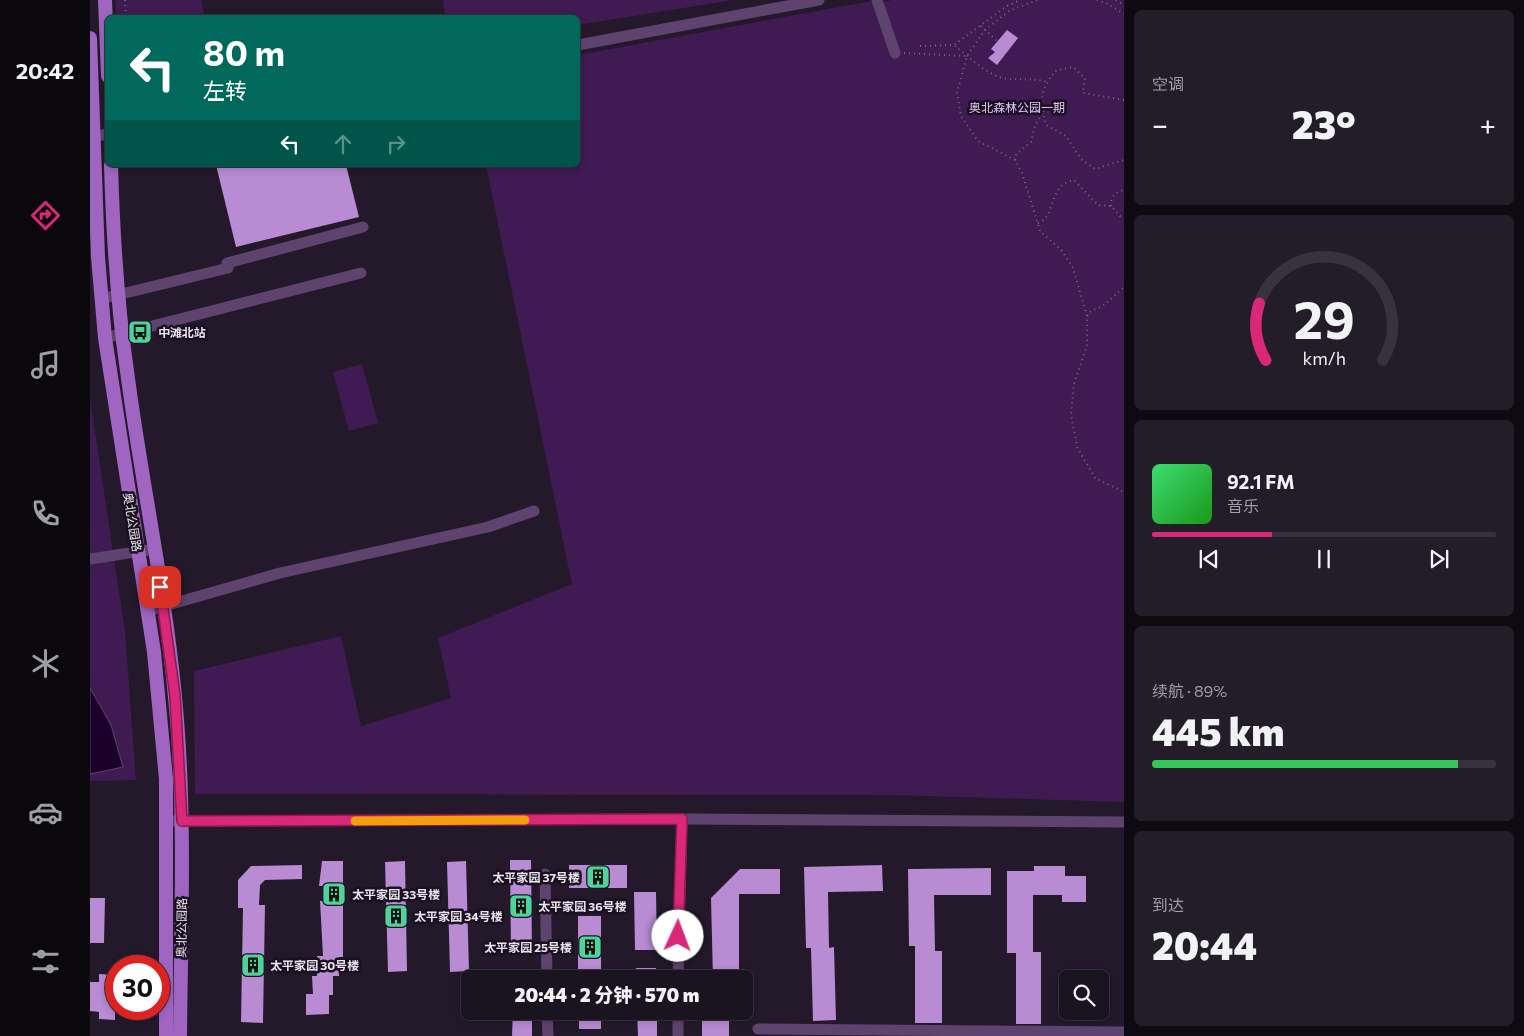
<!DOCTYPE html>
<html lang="zh">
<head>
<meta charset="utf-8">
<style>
	:root { --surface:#1a1320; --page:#231c29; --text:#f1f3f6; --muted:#9f9ea5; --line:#38323e; --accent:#db2777 }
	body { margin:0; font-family:Commissioner,"Noto Sans SC",sans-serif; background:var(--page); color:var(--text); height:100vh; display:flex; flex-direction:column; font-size:19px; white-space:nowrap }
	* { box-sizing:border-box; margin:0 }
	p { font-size:16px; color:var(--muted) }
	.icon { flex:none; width:28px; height:28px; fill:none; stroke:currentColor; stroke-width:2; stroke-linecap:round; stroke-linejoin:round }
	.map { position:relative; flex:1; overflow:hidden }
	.details { display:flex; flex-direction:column; gap:10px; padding:10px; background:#0e0a12; width:400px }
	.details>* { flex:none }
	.top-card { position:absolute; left:15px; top:15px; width:475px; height:152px; border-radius:8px; box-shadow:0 2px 8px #0003,0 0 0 1px var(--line); background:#00695c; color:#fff; overflow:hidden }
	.controls { position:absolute; left:969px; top:970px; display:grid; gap:10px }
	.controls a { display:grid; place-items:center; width:50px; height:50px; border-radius:8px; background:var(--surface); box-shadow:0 2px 8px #0003,0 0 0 1px var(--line); font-size:25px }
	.speed { position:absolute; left:15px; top:955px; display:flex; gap:10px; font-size:25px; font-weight:700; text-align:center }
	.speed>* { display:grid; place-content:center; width:65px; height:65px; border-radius:50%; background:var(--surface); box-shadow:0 2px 8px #0003,0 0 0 1px var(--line); line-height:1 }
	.speed .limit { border:8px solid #d22; background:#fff; color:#111 }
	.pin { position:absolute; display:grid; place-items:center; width:42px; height:42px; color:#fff; margin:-21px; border-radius:10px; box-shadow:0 2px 8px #0006 }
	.me { position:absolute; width:55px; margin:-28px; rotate:2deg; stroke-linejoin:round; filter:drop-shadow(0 0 4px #0008) }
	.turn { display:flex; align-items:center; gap:18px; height:105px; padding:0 15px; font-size:22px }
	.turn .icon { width:65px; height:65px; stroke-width:2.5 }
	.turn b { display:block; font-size:35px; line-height:42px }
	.lanes { display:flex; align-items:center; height:48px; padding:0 15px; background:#0003; justify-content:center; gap:25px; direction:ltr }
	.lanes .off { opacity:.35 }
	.big { font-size:38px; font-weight:800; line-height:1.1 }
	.details .tile { flex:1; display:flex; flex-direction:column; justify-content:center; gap:8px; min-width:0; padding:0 18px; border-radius:8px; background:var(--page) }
	.details .dial { align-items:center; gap:0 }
	.dial svg { height:130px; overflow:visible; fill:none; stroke:var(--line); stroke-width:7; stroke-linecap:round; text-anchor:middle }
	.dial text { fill:var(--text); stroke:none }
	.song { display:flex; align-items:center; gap:15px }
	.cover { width:60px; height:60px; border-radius:8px; background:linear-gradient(135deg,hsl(140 70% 55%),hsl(120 70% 35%)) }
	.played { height:5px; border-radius:2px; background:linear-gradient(90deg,var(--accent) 35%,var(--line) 35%) }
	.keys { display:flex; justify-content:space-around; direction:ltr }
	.heat { display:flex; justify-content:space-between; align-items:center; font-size:28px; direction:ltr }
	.charge { height:8px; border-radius:4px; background:linear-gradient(90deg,#34c759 89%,var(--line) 0) }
	.trip { position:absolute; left:371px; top:970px; width:292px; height:50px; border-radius:8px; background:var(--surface); box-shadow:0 2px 8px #0003,0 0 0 1px var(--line); font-weight:800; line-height:50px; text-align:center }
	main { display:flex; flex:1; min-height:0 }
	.tabs { display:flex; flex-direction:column; width:90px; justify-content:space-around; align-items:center; background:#0a080d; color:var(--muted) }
	.tabs .icon { width:35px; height:35px }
	.tabs .active { color:var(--accent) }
	.tabs b { font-size:22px; color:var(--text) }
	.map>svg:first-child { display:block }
</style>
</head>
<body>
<main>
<nav class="tabs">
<b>20:42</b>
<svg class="icon active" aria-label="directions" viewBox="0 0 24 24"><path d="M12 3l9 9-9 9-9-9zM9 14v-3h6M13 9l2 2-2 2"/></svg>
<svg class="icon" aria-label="music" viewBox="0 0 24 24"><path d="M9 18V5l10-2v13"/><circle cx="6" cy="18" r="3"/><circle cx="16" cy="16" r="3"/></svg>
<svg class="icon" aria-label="phone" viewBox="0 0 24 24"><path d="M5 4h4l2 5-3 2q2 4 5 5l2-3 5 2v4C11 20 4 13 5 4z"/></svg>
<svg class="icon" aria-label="climate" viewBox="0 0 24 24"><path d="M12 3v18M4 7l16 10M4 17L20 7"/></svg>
<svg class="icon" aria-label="car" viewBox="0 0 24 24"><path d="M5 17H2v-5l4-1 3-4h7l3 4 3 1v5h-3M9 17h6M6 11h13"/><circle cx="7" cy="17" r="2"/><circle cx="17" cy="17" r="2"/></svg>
<svg class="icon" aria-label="filters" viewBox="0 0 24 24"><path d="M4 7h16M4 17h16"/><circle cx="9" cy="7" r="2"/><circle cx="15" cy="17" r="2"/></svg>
</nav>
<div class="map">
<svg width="1034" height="1036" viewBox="0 0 1034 1036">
	<rect width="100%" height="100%" fill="#23192a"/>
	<g fill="#3f1a53">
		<path d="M26 0H111L115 17H26Z"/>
		<path d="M353 0H643L488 25V18L355 17Z"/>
		<path d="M802 0H1034V802L799 795 105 794 104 671 251 636 271 726 361 698 348 638 482 584 396 165H488V55L781 1 789 3Z"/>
		<path d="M272 364 288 423 259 431 243 372Z"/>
		<path d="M0 399 35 631 46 780 0 781Z"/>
	</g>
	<path fill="#1c002b" stroke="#5a4466" d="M0 688 21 725 33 767 0 774Z"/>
	<g fill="#b88bd3">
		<path d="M917 30 928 38 907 65 898 58 905 52 901 49Z"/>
		<path d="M126 165H256L269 217 146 247Z"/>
		<path d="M420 860H441L442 953H421Z"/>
		<path d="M232 861H253V957H249V976H243V995H239V1014L216 1015V994H223L222 976H227V956H233L230 901H235V886H229Z"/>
		<path d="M315 861 317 971 298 972 295 862Z"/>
		<path d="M376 861 379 971 360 972 357 862Z"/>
		<path d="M212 865V879L175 880 170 885 169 905H175L173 1023 151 1022 153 908H148V880L161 866Z"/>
		<rect x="479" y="865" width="58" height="23"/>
		<path d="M792 865 793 891 738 892 739 948 744 947 746 1020 723 1021 721 948H716L714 867Z"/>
		<path d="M944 866H975V876H996V902H972V895H943V952H951V1024H926V953H917V871H944Z"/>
		<path d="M901 868V895H844L845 951H852V1023H825V946H819L818 869Z"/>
		<path d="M650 869H690V894H649V973H639V979H623L621 898Z"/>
		<path d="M544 892H566L567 950H545Z"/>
		<path d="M0 898H15L14 943H0Z"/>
		<rect x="488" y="916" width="23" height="63"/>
		<path d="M546 968H566V979H547Z"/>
		<path d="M9 974 25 975V1020L9 1019V1012L0 1011V982H9Z"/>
		<path d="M423 1011H442V1036H422Z"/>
		<rect x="489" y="1011" width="22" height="18"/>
		<path d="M547 1011H567V1036H548Z"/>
		<rect x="612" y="1011" width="27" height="25"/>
	</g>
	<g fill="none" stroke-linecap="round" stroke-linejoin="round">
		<g stroke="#746b79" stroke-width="2" stroke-dasharray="1 4" stroke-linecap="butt">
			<path d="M35 0 36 18"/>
			<path d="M947 0 919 11 895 30 877 56 867 93 871 116 888 141 925 160 932 173 950 231 972 251 983 268 997 316V345L984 384 981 414 987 447 1005 478 1034 492"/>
			<path d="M1007 0 1018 4 1034 14"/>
			<path d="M1026 0 1034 5"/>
			<path d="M891 26 907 41"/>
			<path d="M830 46 864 45 917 6 930 0"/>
			<path d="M865 46C879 57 899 77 918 79 932 80 943 78 957 82"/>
			<path d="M814 53 877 56"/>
			<path d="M1034 100 993 93 995 78 983 67 965 71C949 93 950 99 956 125L976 136 991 159 1005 169 1034 160"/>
			<path d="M925 160 926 154 941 142 945 126 953 112"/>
			<path d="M1021 206C1020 198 1026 191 1034 190"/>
			<path d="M948 223C967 217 957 185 984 180L1008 205 1021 206 1030 216H1034"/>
			<path d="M997 316 1001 311 1013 306 1034 287"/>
		</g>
		<g stroke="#5f436f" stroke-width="11">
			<path d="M787 0 805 53"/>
			<path d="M488 45 729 0"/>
			<path d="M0 137 18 134"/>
			<path d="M11 299 138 268 137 263 273 227"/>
			<path d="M15 338 271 273"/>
			<path d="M0 559 65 549"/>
			<path d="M57 611 190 573 398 527 444 511"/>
			<path d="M78 821 592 819 1034 822"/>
			<path d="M455 874 457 979"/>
			<path d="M588 979 592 819"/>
			<path d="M457 1011 458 1036"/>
			<path d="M588 1011V1036"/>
			<path d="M668 1029 1034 1032"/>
		</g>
		<g stroke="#a065c1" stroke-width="14">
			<path d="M15 0 18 76"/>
			<path d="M0 38 8 257 15 338 64 652 76 779V1036"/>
			<path d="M21 165C23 234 27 303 37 371 51 480 75 588 85 697 96 810 91 923 90 1036"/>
		</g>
	</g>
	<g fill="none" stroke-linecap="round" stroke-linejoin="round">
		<g stroke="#8e194d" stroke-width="12">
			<path id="route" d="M70 587 85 696 92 821 592 819 588 936"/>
		</g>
		<use href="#route" stroke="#db2777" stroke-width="9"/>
		<path stroke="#f59e0b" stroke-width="9" d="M265 821 435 820"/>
	</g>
	<defs>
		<g id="bus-square" transform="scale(1.25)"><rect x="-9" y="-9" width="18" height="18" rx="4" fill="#4cd49b" stroke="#1a1020"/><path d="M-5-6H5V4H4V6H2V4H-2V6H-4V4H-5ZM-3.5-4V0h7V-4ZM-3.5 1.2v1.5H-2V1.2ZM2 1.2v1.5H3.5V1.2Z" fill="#111"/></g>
		<g id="building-square" transform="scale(1.25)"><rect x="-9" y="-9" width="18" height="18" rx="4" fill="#4cd49b" stroke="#1a1020"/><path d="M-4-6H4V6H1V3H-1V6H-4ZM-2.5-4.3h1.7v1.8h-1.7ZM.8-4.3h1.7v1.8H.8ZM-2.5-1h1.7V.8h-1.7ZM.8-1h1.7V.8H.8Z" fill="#111"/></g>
	</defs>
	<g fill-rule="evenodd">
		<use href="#bus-square" x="50" y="332"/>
		<use href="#building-square" x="508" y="877"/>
		<use href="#building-square" x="244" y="894"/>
		<use href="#building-square" x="431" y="906"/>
		<use href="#building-square" x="306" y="916"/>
		<use href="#building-square" x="500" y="947"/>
		<use href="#building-square" x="163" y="965"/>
	</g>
	<g text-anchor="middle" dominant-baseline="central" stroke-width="5" stroke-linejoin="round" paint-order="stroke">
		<g font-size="12" fill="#e6c3fc" stroke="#1a1020">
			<text x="927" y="107">奥北森林公园一期</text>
		</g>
		<g font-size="12" font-weight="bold" fill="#ebe4ef" stroke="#1a1020" text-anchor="start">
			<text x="68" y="332">中滩北站</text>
			<text x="490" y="877" text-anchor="end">太平家园 37号楼</text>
			<text x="262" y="894">太平家园 33号楼</text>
			<text x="448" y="906">太平家园 36号楼</text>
			<text x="324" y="916">太平家园 34号楼</text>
			<text x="482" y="947" text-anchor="end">太平家园 25号楼</text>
			<text x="180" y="965">太平家园 30号楼</text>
		</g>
		<g font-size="12" fill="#ebe4ef" stroke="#1a1020">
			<text transform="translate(43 522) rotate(81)">奥北公园路</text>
			<text transform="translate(91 928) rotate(-89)">奥北公园路</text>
		</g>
	</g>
</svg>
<div class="controls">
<a><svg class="icon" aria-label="search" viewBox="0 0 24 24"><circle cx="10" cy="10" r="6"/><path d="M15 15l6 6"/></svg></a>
</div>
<div class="speed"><div class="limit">30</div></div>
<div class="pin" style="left:70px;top:587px;background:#d93025"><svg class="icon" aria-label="arrive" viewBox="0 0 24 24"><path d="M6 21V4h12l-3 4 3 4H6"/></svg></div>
<svg class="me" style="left:588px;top:936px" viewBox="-20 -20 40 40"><circle r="19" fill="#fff"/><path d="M0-13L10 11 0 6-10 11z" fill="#db2777"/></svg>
<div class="trip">20:44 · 2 分钟 · 570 m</div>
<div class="top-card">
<div class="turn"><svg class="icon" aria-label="left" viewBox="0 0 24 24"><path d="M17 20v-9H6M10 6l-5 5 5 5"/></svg><div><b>80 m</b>左转</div></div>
<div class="lanes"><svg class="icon" aria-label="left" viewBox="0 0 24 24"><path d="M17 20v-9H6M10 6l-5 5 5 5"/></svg><svg class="icon off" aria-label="ahead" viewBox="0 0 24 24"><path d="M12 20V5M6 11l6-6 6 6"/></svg><svg class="icon off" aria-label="right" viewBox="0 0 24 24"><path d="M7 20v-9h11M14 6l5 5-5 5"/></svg></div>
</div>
</div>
<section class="details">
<div class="tile"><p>空调</p>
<div class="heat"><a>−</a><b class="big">23°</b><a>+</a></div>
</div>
<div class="tile dial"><svg viewBox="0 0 100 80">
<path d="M14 69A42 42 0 1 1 86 69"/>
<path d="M14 69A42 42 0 0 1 10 34" stroke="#db2777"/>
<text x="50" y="56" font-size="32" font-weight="700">29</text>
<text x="50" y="72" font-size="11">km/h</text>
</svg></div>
<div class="tile">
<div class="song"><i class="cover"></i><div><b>92.1 FM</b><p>音乐</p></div></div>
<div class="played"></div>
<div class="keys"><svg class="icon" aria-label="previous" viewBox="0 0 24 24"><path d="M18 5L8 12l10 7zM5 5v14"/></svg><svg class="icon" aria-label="pause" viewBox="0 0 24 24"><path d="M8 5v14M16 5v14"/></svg><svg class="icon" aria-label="next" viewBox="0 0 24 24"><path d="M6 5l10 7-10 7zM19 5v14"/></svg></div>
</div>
<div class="tile"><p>续航 · 89%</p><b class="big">445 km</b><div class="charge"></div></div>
<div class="tile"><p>到达</p><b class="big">20:44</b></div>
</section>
</main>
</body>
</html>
